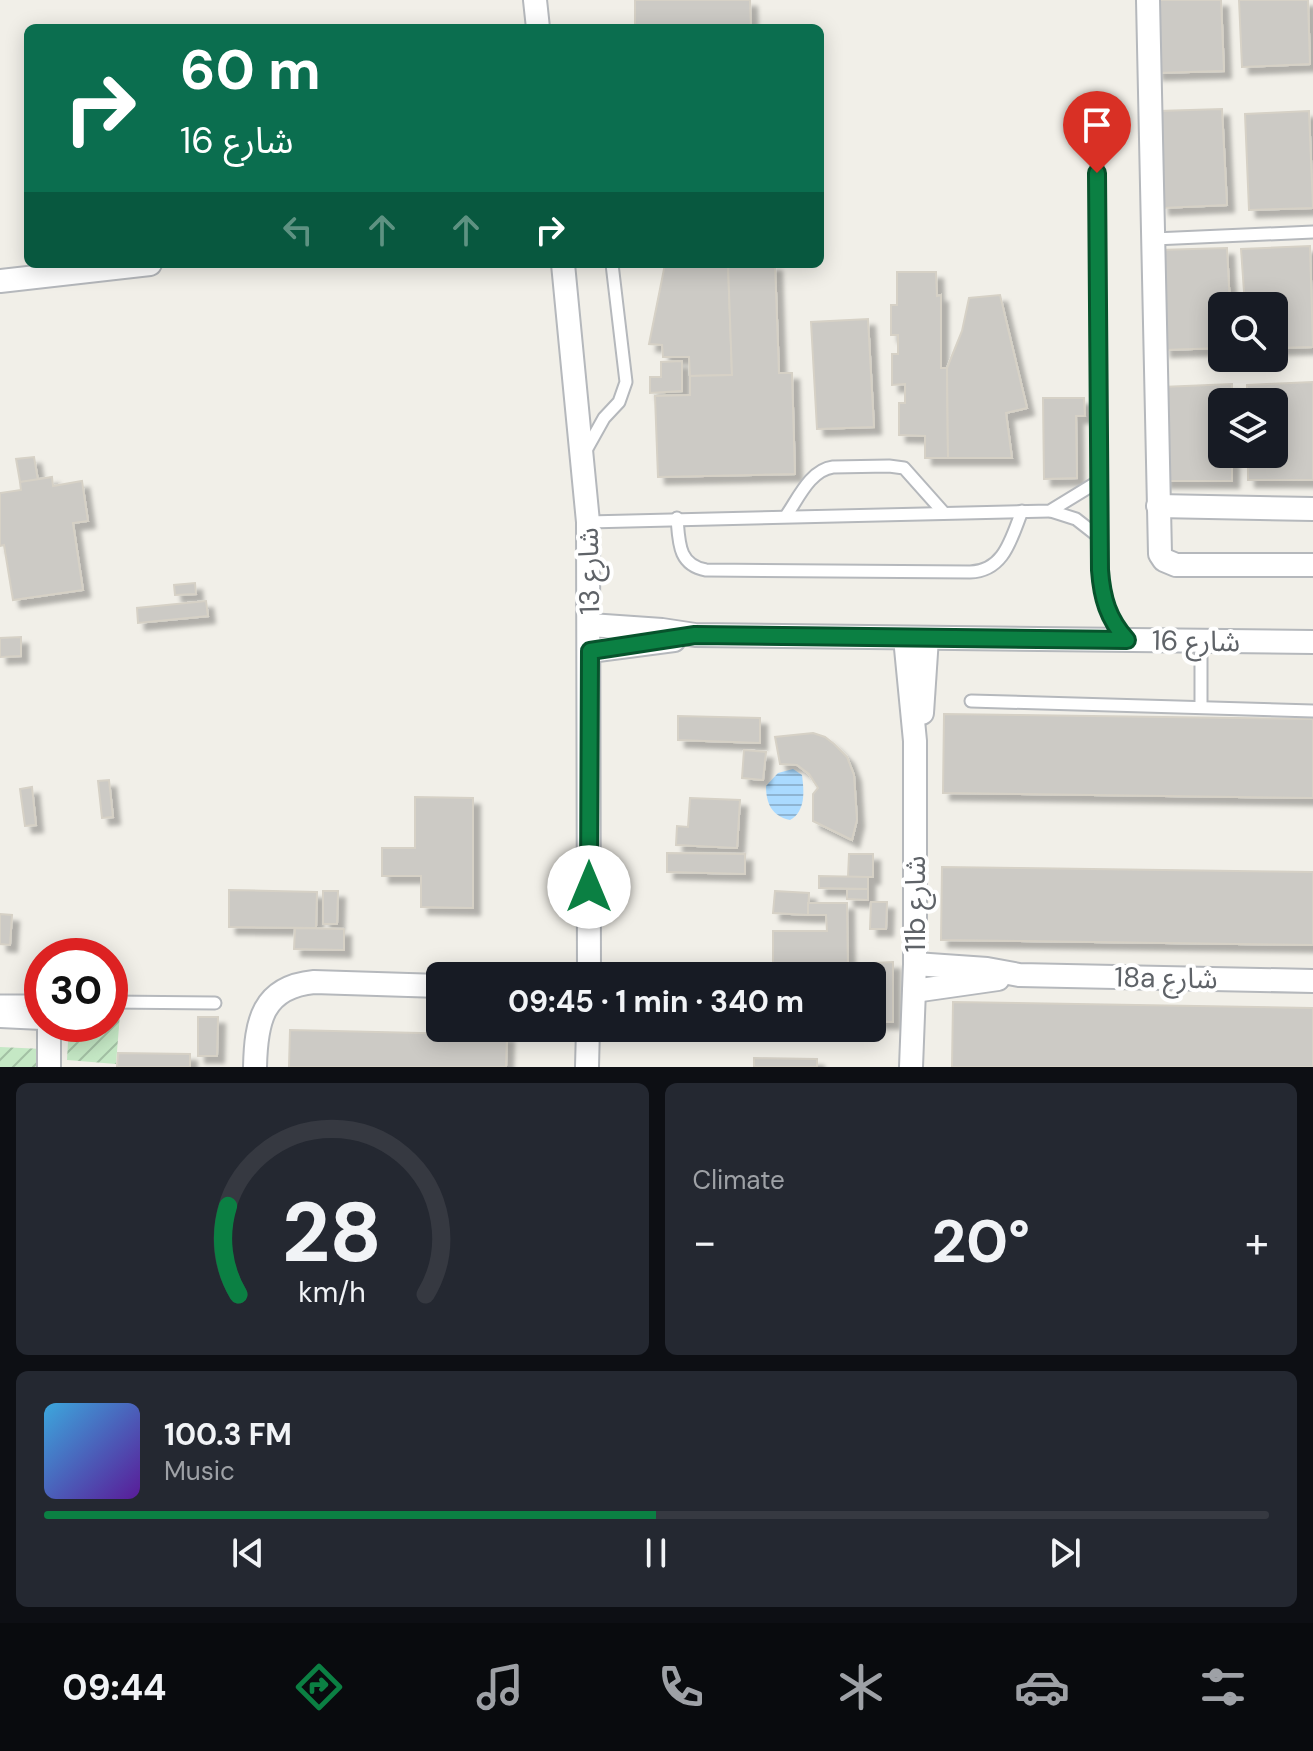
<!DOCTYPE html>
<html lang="en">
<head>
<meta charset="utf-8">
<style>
	:root { --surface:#171b24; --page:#242831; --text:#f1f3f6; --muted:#9ea1a6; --line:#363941; --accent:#0b8043 }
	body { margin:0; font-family:"DM Sans","Noto Sans Arabic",sans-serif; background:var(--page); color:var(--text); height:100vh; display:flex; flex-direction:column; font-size:30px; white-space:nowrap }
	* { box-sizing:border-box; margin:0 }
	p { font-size:26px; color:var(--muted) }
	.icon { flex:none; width:44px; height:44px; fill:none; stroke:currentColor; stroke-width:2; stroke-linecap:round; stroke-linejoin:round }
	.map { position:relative; height:1067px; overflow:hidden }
	.side { display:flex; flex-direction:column; gap:16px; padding:16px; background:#0d0f14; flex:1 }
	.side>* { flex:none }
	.top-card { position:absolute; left:24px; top:24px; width:800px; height:244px; border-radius:12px; box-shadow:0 4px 20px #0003; background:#0b6e4f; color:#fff; overflow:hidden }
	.buttons { position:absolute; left:1208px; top:292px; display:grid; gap:16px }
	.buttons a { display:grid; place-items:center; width:80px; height:80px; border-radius:12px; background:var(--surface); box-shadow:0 4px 20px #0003; font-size:40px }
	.speed { position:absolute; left:24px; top:938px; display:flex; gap:16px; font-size:40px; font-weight:700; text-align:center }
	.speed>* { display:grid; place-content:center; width:104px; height:104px; border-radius:50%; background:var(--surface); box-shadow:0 4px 20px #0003; line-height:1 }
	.speed .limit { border:12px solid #d22; background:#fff; color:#111 }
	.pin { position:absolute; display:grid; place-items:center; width:68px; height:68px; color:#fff; margin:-82px -34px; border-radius:50% 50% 50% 0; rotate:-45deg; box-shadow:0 0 8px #0007 }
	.pin .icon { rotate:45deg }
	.me { position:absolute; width:88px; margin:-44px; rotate:0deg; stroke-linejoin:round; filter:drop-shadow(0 0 6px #0008) }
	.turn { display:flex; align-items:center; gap:28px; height:168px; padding:0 24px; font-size:36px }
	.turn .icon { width:104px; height:104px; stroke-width:2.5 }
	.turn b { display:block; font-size:56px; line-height:68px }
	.lanes { display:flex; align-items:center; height:76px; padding:0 24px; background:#0003; justify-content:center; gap:40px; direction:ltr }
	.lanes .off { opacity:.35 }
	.big { font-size:60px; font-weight:700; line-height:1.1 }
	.side .widget { flex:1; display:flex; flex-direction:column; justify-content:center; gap:12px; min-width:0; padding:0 28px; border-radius:12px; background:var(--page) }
	.side .dial { align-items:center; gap:0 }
	.dial svg { height:208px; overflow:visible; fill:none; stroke:var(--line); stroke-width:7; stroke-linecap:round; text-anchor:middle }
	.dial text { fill:var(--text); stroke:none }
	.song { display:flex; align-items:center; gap:24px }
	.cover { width:96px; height:96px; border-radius:12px; background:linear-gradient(135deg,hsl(200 70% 55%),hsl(270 70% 35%)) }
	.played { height:8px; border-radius:4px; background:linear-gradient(90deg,var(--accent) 50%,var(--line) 50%) }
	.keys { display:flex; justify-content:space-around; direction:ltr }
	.heat { display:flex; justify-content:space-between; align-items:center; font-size:44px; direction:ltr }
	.side .tiles { flex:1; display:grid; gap:16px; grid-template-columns:1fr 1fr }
	.widget:last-child { grid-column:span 2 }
	.trip { position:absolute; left:426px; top:962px; width:460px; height:80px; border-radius:12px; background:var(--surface); box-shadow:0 4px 20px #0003; font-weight:700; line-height:80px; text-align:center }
	.tab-bar { display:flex; height:128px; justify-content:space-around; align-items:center; background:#090b0e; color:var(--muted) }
	.tab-bar .icon { width:56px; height:56px }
	.tab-bar .active { color:var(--accent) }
	.tab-bar b { font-size:36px; color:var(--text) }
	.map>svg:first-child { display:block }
</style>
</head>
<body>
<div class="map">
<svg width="1313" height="1067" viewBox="0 0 1313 1067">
	<defs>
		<pattern id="garden-furrows" width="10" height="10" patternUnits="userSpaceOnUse" patternTransform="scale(2)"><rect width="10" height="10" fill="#c5e8c5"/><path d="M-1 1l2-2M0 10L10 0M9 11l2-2" fill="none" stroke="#a3c0a4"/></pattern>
		<pattern id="water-rules" width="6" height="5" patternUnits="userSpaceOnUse" patternTransform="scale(2)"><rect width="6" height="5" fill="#aadaff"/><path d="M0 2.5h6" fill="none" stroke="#8eb4d2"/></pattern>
		<filter id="shadow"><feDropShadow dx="7" dy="7" stdDeviation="2" flood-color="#0004"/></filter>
	</defs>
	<rect width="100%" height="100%" fill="#f1efe8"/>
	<g fill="url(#garden-furrows)">
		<path d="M110 1013 120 1014 116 1064 67 1060 69 1024H110Z"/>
		<path d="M0 1047 43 1049V1067H0Z"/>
	</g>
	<path fill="url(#water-rules)" d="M793 769 802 775C804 791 806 811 790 820 772 816 766 804 766 786L778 773Z"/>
	<g fill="#cccac5" stroke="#d6d1c6" stroke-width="2" filter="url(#shadow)">
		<path d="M635 0H750L751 28H635Z"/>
		<path d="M1152 0H1221L1224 71 1156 73Z"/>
		<path d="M1239 0H1308L1310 64 1242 67Z"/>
		<path d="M1222 109 1227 205 1162 208 1158 111Z"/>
		<path d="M1309 111 1313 208 1249 210 1245 114Z"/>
		<path d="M1310 246 1313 347 1274 348V306H1245L1241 249Z"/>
		<path d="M1227 248 1230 306H1222V348L1164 350 1158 250Z"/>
		<path d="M665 264H728L732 375 690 376 689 357H663L662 345 649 344Z"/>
		<path d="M728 264H775L779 373H792L795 474 658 477 655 396 690 395V376L732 375Z"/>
		<path d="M897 272H936L937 296 941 295V368H947L948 458H925V436L899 435V403H905V384L892 385V354H898V335H891V305H897Z"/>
		<path d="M1000 295 1027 408 1006 413 1012 458H948L947 368 962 331 969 298Z"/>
		<path d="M868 319 874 427 817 429 811 322Z"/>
		<path d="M682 361V391L650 393V377H661V362Z"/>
		<path d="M1313 382V480H1248V454H1274V402H1247V385Z"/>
		<path d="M1232 384V402H1222V454H1232V481H1163L1162 387Z"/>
		<path d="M1043 398H1084L1085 416H1076L1077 478 1044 479Z"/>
		<path d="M34 457 38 480 20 482 16 459Z"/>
		<path d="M52 477 53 486 82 481 88 521 73 523 83 590 13 600 4 545 0 546V493L21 490 20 482Z"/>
		<path d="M195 583 196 594 175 595 174 585Z"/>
		<path d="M206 601 208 616 138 623 137 608Z"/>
		<path d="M21 637V656L0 657V638Z"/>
		<path d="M944 714 1313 719V798L943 793Z"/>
		<path d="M678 716 760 718V743L678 740Z"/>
		<path d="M813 733 825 737 834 744 847 757 854 775 857 820 852 840 813 821V794L818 788 809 774 797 765 780 764 775 737Z"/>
		<path d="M744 750 766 752 763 780 742 778Z"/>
		<path d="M109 780 113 817 102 818 98 781Z"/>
		<path d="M32 787 36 825 25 826 20 789Z"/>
		<path d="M415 797 473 798V908L421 907V876H382V848H415Z"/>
		<path d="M690 798 740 800 737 848 676 845 677 826 688 827Z"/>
		<path d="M667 853 745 854V874L667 872Z"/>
		<path d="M849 854H873V877H848Z"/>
		<path d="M942 867 1313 872V945L941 940Z"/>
		<path d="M819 876 868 877V889L819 888Z"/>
		<path d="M847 889H868V900L847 899Z"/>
		<path d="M229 890 317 892 316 928 229 927Z"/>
		<path d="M323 891H338L337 924H323Z"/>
		<path d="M775 891 809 893 808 915 773 913Z"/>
		<path d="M871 902H887L886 929H870Z"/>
		<path d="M808 903H847L848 974H773V931H827L826 915H808Z"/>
		<path d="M0 914 12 915 10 945 0 944Z"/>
		<path d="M295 928 344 929V950L294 949Z"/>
		<path d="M893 962V1022L873 1021V963Z"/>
		<path d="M953 1002 1313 1008V1067H952Z"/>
		<path d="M198 1017H218L217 1056H198Z"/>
		<path d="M290 1030 507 1035 506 1067H289Z"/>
		<path d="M118 1053 190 1054V1067H117Z"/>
		<path d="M754 1058 817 1059V1067H754Z"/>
	</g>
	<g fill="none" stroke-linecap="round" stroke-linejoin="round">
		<g stroke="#b5b8bc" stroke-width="15">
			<g id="lane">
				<path d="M1097 143 1100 570C1102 597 1108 619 1127 640"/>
				<path d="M1154 239 1313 232"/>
				<path d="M585 452 604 418 619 402 626 382 612 264"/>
				<path d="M1051 511 1076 519 1099 537"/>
				<path d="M786 516C798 499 810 470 833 467L889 466 904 468 944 513"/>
				<path d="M677 518C679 542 678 565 706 570L970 572C1004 571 1011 539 1022 511"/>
				<path d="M588 522 1050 511 1099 481"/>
				<path d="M971 701 1313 711"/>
				<path d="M1201 707V641"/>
				<path d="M0 1001H42"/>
				<path d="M110 1002 215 1003"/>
			</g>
		</g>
		<g stroke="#b5b8bc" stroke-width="26">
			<g id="street">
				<path d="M535 0 538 28"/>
				<path d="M1148 0 1160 554 1164 560 1176 565H1313"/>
				<path d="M563 264 588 522 589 976"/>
				<path d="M0 281 150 264"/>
				<path d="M1158 506 1313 509"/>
				<path d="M590 625 662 630 695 635 1313 642"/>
				<path d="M905 638 915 741V964L911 1067"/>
				<path d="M590 651 674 640"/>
				<path d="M922 713 927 638"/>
				<path d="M915 964 987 969 1019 975 1313 981"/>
				<path d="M914 991 998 979"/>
				<path d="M0 1016 42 1018"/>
				<path d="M49 1024V1067"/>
				<path d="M255 1067C256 1022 262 987 314 982L440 986"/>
				<path d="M587 1067 588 1028"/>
			</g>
		</g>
		<use href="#lane" stroke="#fff" stroke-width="11"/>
		<use href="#street" stroke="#fff" stroke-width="22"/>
	</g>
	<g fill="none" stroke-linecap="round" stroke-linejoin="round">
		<g stroke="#07532c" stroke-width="20">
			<path id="route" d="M589 887 590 651 695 635 1127 640C1108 619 1102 598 1100 570L1097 173"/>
		</g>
		<use href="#route" stroke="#0b8043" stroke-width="14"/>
	</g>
	<g text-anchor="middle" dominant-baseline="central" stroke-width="8" stroke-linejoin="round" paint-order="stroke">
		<g font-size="28" fill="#5f6368" stroke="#fff">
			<text transform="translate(589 571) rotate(-91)">شارع 13</text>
			<text transform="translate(1196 641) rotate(1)">شارع 16</text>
			<text transform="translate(915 904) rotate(-90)">11b شارع</text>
			<text transform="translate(1166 978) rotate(1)">18a شارع</text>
		</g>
	</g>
</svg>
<div class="buttons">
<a><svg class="icon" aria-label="search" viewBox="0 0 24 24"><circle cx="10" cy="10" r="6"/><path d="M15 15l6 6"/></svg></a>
<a><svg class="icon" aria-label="layers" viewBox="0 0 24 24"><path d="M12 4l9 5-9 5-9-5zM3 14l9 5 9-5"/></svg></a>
</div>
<div class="speed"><div class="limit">30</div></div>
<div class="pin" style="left:1097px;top:173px;background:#d93025"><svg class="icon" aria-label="arrive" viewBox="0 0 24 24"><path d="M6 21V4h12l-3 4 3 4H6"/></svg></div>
<svg class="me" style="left:589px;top:887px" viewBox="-20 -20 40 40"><circle r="19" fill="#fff"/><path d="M0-13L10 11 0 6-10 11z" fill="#0b8043"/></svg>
<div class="trip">09:45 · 1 min · 340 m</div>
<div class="top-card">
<div class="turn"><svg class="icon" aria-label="right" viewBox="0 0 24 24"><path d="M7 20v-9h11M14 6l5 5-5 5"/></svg><div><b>60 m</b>شارع 16</div></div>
<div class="lanes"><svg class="icon off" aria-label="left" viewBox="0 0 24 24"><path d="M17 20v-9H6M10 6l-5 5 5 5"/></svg><svg class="icon off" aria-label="ahead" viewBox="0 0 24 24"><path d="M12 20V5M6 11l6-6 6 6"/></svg><svg class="icon off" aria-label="ahead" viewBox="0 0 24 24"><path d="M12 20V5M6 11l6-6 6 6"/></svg><svg class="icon" aria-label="right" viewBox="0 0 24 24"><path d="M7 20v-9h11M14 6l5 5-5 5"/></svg></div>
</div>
</div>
<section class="side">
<div class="tiles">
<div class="widget dial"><svg viewBox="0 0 100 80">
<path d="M14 69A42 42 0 1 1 86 69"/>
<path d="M14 69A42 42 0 0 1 10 35" stroke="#0b8043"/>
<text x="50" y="56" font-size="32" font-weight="700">28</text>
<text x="50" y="72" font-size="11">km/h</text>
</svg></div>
<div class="widget"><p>Climate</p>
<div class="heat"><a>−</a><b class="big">20°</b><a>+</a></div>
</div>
<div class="widget">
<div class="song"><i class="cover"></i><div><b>100.3 FM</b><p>Music</p></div></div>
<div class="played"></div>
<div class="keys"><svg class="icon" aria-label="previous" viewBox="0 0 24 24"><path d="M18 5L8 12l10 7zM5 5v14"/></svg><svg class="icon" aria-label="pause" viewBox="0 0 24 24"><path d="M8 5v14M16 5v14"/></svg><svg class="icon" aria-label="next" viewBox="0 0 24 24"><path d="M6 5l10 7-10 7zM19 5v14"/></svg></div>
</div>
</div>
</section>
<nav class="tab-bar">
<b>09:44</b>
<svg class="icon active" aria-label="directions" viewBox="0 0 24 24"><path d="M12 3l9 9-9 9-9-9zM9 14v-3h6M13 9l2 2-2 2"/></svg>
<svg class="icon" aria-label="music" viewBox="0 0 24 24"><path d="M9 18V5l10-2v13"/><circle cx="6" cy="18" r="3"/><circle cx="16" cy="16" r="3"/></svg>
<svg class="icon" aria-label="phone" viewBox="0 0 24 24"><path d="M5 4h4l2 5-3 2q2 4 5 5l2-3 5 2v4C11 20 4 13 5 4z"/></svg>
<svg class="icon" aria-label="climate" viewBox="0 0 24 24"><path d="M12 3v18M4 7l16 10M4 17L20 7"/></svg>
<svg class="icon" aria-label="car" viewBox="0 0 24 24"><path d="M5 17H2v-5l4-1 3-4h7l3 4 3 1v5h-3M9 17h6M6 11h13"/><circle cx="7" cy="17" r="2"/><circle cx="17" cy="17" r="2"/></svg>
<svg class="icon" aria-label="filters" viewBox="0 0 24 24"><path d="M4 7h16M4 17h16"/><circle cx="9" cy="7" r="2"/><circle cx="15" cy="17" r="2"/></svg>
</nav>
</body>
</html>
